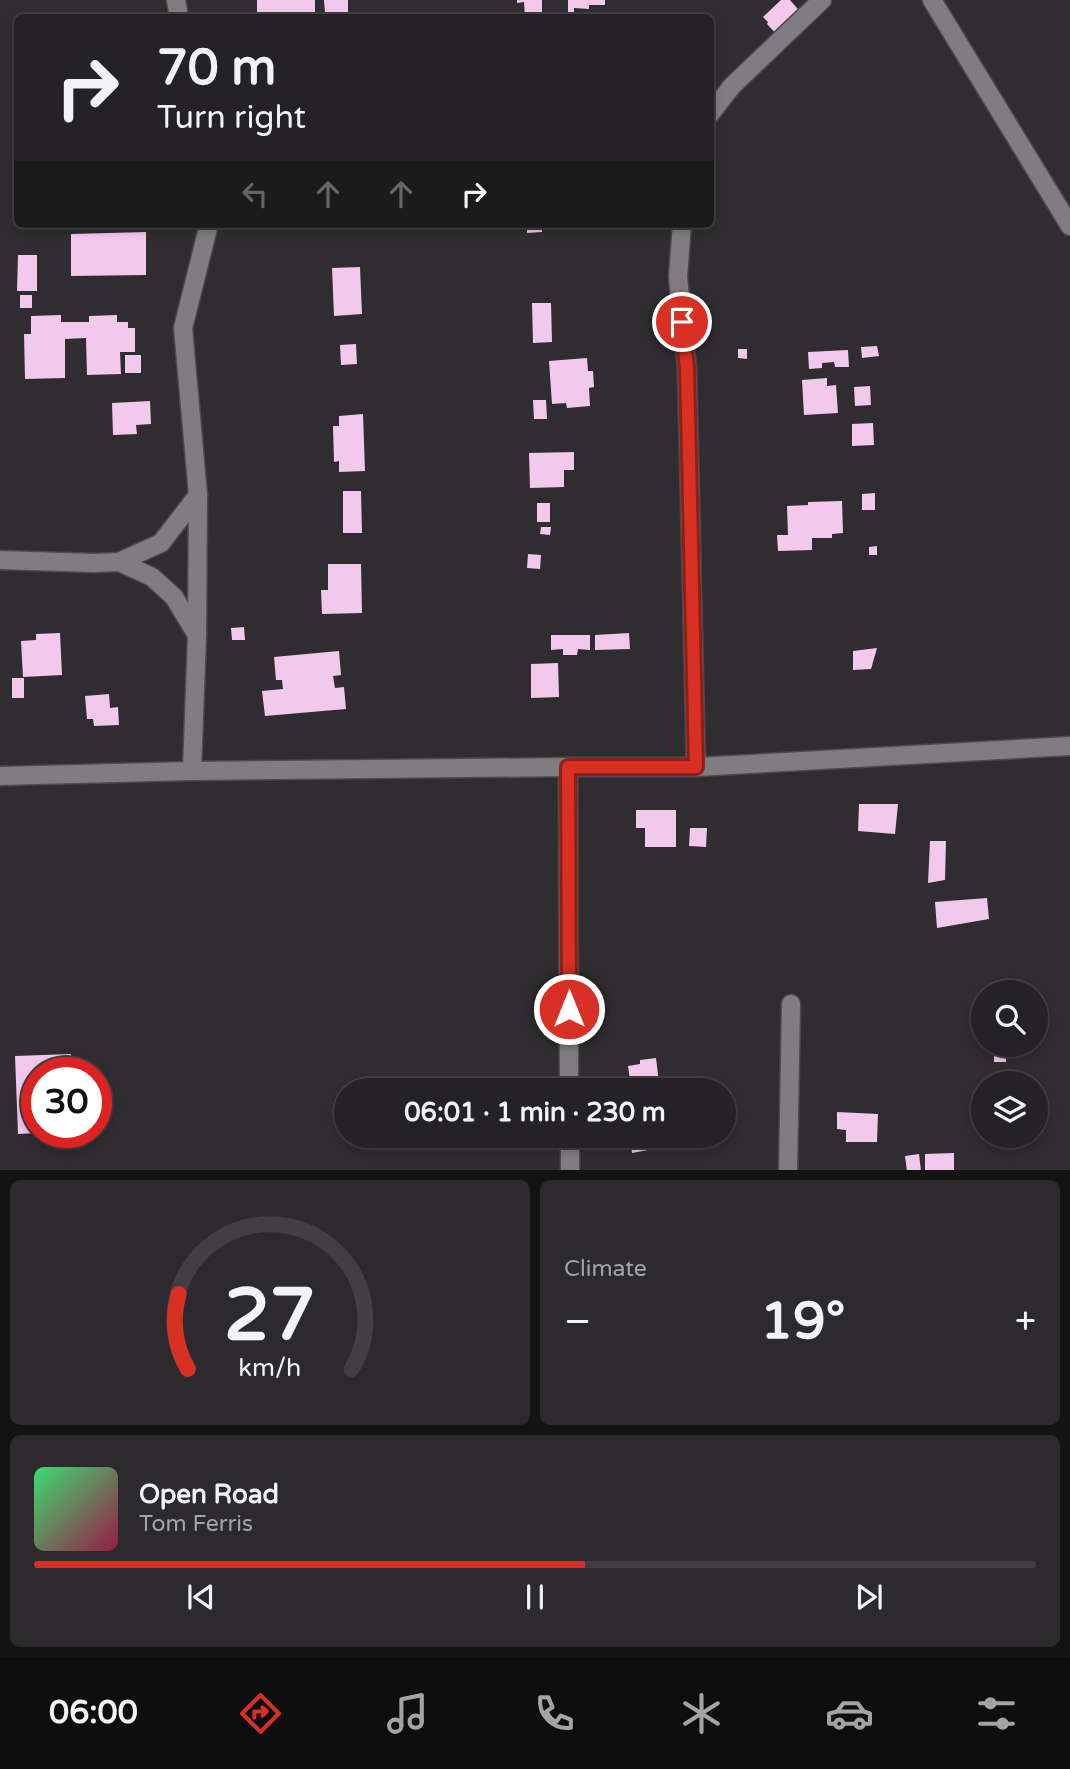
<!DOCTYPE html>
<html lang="en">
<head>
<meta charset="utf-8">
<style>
	:root { --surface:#242224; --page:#2c2a2c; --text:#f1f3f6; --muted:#a3a4a6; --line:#413f41; --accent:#d93025 }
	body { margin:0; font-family:"Varela Round",sans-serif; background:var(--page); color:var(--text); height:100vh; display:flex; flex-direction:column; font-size:26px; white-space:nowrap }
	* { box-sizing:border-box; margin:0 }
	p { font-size:23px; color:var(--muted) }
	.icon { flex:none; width:38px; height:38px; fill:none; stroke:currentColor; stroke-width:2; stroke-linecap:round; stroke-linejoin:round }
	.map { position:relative; height:1170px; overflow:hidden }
	.panel { display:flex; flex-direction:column; gap:10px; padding:10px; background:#141314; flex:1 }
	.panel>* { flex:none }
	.hud { position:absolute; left:14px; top:14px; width:700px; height:214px; border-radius:10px; box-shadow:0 4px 10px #0003,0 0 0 2px var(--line); background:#242224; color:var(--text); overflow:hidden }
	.fabs { position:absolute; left:971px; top:980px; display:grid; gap:14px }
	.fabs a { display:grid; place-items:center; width:77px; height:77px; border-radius:50%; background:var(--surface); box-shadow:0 4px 10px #0003,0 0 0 2px var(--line); font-size:35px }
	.speed { position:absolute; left:21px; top:1057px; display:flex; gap:14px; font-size:35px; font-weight:700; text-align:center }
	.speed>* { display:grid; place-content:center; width:91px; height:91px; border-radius:50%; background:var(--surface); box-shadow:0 4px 10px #0003,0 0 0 2px var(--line); line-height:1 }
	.speed .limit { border:10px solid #d22; background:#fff; color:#111 }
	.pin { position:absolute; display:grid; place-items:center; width:60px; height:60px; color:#fff; margin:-30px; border:4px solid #fff; border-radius:50%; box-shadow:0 2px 7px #0007 }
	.me { position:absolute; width:77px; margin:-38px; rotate:0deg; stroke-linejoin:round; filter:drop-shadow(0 0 5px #0008) }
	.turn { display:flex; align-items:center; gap:24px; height:147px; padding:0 28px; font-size:32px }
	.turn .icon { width:91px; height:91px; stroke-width:2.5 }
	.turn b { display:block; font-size:49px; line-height:60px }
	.lanes { display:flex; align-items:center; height:66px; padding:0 28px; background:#0003; justify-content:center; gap:35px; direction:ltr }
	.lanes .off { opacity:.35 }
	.big { font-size:52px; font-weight:700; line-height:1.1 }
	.panel .tile { flex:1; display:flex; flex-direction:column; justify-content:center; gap:10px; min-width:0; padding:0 24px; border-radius:10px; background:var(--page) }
	.panel .dial { align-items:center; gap:0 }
	.dial svg { height:182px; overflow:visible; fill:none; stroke:var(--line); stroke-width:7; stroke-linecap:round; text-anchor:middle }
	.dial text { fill:var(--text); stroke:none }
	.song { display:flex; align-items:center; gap:21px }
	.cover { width:84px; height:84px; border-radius:10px; background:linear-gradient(135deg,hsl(140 70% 55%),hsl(340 70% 35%)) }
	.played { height:7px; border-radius:4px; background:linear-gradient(90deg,var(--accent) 55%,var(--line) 55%) }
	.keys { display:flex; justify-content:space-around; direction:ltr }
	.heat { display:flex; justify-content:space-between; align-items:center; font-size:38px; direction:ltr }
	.panel .tiles { flex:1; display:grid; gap:10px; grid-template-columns:1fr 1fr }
	.tile:last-child { grid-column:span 2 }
	.trip { position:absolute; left:334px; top:1078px; width:402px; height:70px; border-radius:35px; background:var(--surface); box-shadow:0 4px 10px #0003,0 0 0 2px var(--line); font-weight:700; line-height:70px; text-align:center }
	.tab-bar { display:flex; height:112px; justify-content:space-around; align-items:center; background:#0e0e0e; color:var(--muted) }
	.tab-bar .icon { width:49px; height:49px }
	.tab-bar .active { color:var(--accent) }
	.tab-bar b { font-size:32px; color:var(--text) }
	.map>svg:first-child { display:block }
</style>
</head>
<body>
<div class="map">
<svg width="1070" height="1171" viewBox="0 0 1070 1171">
	<rect width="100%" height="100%" fill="#302d30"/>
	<g fill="#f2c9ed">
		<rect x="257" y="0" width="58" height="18"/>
		<path d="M324 0H348V12L325 13Z"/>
		<path d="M517 0H542V18H525L524 2 517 3Z"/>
		<path d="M568 0H605V5H589V9L574 8V12H568Z"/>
		<path d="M781 0H790L803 15 779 37 767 24 768 22 763 17Z"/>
		<path d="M527 224H542V232L527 233Z"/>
		<path d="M146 232V275L71 276V234Z"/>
		<path d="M18 255H37V291H17Z"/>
		<path d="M360 267 362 314 334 316 332 268Z"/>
		<rect x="20" y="295" width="12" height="13"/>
		<path d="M532 303H551L552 342 533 343Z"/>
		<path d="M61 315V322H89V316L117 315V322H128V328H135V352H120L121 374 87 375 86 338 65 339V378L25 379 24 334H31V316Z"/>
		<path d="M356 344 357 364 341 365 340 345Z"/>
		<path d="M877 346 879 356 862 358 861 347Z"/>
		<path d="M738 349H747V359L738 358Z"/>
		<path d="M848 350 849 367H835L834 362 822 363V368L809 369 808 352Z"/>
		<rect x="125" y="355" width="16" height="18"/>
		<path d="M587 358 588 371H593L594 387 589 388 590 406 567 408 566 403 552 404 549 361Z"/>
		<path d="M827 378V386L836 385 838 413 804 415 802 380Z"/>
		<path d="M870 386 871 405 855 406 854 387Z"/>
		<path d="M533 400H546L547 419H534Z"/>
		<path d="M150 401 151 424 136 425 137 434 113 435 112 403Z"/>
		<path d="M363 414 365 471 339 472V461L334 462 333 426H339V416Z"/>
		<path d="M873 423 874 445 852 446V424Z"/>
		<path d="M574 452V470H564V487L530 488 529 453Z"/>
		<path d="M343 491H361L362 533H343Z"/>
		<path d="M875 493V510H862V494Z"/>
		<path d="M842 501 843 533 832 534V538H812V550L778 551 777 535H788L787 506 808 505V502Z"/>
		<rect x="537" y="503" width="13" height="19"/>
		<path d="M541 527H551L550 535 540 534Z"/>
		<path d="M877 546V555H869V547Z"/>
		<path d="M528 554 541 555 540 569 527 568Z"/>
		<path d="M328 564H361L362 613 322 614 321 590H328Z"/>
		<path d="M244 627 245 640H232L231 628Z"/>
		<path d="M60 633 62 675 23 677 21 641 36 640V634Z"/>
		<path d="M629 633 630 649 595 650V635Z"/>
		<path d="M551 635H590V650L578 649 577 655H563V649L551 650Z"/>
		<path d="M877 648 871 669 853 670V651Z"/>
		<path d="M339 651 341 675 333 676 335 688 344 687 346 709 265 716 262 691 283 689 282 680H276L274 657Z"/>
		<path d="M558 663 559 697 531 698V664Z"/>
		<rect x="12" y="678" width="12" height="20"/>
		<path d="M109 694 110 708 118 707 119 725 94 726 93 719H87L85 696Z"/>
		<path d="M859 804H898L895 834 858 831Z"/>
		<path d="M636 810H676V847H645V828H636Z"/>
		<path d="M690 828H707L706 847 689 846Z"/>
		<path d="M930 841H946L945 880 928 883Z"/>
		<path d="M987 898 989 919 937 928 935 902Z"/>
		<rect x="994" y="1051" width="12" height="11"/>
		<path d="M71 1054 72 1073H37V1133L18 1134 15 1056Z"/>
		<path d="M656 1058 659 1083 631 1087 628 1066 640 1064V1060Z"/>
		<path d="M837 1112 878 1114 877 1142H846V1130L837 1129Z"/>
		<path d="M629 1136H646L648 1150 632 1153Z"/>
		<path d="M954 1153V1171H925V1154Z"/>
		<path d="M919 1154 921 1171H907L905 1156Z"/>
	</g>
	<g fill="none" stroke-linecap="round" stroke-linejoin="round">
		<g stroke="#4c4a4c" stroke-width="21">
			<g id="street">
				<path d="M176 0 179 18"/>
				<path d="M932 0 1070 226"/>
				<path d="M710 114 732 86 822 0"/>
				<path d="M682 224 678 277 687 368 696 767"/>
				<path d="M0 560 94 563 119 562 152 577 174 597 197 635"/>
				<path d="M119 562 161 543 198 495"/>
				<path d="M568 767 569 1090"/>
				<path d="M192 771 197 635 198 495 183 328 209 224"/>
				<path d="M0 776 192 771 568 767H696L1070 746"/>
				<path d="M570 1136V1171"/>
				<path d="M788 1171 791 1004"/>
			</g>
		</g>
		<use href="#street" stroke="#807c7f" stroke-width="18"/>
	</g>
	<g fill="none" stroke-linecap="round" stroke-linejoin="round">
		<g stroke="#8d1f18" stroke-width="18">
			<path id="route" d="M569 1009 568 767H696L687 368 682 322"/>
		</g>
		<use href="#route" stroke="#d93025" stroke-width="12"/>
	</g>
</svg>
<div class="fabs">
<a><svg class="icon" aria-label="search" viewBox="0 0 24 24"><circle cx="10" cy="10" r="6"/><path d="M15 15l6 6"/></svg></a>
<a><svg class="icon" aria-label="layers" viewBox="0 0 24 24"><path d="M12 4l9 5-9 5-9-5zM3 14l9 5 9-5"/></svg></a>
</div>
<div class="speed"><div class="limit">30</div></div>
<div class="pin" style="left:682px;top:322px;background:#d93025"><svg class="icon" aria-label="arrive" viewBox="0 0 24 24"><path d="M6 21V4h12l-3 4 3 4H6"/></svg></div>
<svg class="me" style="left:569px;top:1009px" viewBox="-20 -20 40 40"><circle r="17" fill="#d93025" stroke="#fff" stroke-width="3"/><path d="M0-11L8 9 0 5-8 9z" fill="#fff"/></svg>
<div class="trip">06:01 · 1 min · 230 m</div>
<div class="hud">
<div class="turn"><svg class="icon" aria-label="right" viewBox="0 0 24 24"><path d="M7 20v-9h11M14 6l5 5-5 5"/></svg><div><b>70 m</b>Turn right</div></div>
<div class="lanes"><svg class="icon off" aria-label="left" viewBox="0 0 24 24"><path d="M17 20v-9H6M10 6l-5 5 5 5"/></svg><svg class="icon off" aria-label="ahead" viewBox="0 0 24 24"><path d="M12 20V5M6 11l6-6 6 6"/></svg><svg class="icon off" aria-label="ahead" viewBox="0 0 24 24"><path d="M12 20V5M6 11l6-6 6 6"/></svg><svg class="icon" aria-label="right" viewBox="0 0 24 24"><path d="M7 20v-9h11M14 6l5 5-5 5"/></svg></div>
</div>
</div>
<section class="panel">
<div class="tiles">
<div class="tile dial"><svg viewBox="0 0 100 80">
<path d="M14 69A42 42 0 1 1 86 69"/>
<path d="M14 69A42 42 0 0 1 10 36" stroke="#d93025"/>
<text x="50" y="56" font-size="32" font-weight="700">27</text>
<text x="50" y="72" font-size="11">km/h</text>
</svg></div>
<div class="tile"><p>Climate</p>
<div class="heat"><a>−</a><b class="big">19°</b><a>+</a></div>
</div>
<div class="tile">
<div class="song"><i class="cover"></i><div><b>Open Road</b><p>Tom Ferris</p></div></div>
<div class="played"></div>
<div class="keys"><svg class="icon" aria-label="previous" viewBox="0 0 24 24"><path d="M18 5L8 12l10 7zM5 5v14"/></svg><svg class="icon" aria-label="pause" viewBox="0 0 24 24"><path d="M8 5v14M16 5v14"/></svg><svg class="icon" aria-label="next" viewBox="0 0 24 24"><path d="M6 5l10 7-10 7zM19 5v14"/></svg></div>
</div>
</div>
</section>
<nav class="tab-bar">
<b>06:00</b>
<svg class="icon active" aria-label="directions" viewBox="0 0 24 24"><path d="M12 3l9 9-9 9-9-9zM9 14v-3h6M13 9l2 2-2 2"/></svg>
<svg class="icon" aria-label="music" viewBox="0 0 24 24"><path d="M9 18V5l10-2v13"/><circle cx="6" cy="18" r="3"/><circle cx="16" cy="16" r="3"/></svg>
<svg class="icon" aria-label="phone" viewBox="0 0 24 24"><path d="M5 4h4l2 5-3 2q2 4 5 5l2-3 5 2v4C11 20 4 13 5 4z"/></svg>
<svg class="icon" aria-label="climate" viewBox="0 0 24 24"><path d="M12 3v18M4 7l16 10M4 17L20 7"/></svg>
<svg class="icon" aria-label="car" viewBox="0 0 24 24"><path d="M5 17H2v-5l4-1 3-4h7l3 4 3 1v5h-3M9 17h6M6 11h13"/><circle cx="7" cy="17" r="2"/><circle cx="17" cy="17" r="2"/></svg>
<svg class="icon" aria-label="filters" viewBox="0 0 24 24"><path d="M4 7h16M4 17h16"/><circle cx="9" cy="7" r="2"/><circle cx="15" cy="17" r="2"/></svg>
</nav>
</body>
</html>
